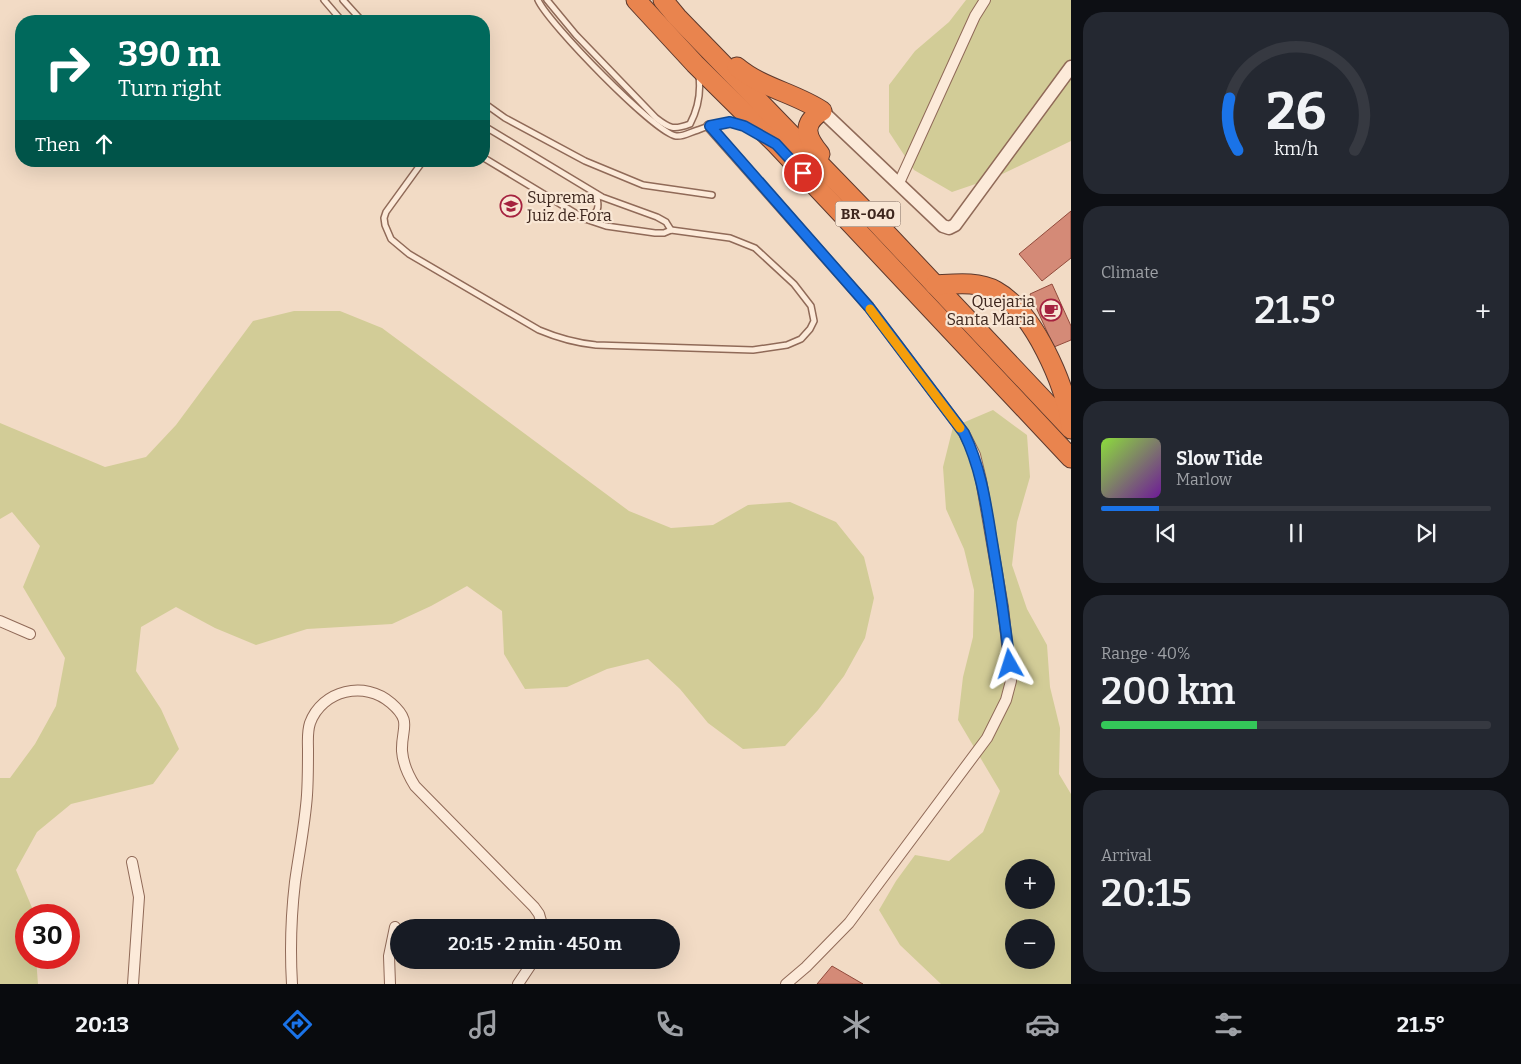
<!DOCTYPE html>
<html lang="en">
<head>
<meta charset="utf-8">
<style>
	:root { --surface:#171b24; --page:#242831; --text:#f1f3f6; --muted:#9ea1a6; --line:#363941; --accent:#1a73e8 }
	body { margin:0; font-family:Bitter,serif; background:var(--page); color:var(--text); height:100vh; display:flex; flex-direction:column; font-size:19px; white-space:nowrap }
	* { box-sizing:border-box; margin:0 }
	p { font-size:16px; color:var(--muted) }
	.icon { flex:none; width:28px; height:28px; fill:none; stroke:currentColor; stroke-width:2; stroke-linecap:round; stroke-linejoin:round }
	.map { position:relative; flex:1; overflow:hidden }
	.panel { display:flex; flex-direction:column; gap:12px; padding:12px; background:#0d0f14; width:450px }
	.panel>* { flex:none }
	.hud { position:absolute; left:15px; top:15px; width:475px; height:152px; border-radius:20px; box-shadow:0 5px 20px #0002; background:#00695c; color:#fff; overflow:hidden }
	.tools { position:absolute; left:1005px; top:859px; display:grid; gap:10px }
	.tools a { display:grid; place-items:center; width:50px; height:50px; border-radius:50%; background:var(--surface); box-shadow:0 5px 20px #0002; font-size:25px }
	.speed { position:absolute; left:15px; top:904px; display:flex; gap:10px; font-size:25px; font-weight:700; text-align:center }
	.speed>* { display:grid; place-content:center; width:65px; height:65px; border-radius:50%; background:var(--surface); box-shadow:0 5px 20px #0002; line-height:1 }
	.speed .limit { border:8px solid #d22; background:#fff; color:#111 }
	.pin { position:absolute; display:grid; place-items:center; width:42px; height:42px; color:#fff; margin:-21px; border:2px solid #fff; border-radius:50%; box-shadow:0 1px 5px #0007 }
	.me { position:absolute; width:55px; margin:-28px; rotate:354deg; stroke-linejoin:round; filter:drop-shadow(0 0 4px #0008) }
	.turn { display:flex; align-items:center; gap:18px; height:105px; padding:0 20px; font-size:22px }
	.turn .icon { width:65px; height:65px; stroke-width:2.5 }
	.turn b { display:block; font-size:35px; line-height:42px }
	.then { display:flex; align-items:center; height:48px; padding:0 20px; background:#0003; gap:10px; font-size:19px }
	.big { font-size:38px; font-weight:600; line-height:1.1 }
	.panel .widget { flex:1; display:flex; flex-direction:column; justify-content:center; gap:8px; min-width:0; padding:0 18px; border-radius:20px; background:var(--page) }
	.panel .dial { align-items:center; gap:0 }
	.dial svg { height:130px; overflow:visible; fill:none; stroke:var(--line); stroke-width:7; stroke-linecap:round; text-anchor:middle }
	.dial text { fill:var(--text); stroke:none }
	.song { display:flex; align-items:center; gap:15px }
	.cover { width:60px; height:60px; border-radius:8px; background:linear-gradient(135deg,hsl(90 70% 55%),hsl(280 70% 35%)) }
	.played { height:5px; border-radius:2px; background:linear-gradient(90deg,var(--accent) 15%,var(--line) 15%) }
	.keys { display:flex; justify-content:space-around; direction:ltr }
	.heat { display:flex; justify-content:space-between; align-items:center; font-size:28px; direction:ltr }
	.charge { height:8px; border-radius:4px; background:linear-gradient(90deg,#34c759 40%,var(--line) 0) }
	.trip { position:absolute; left:390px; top:919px; width:290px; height:50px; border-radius:25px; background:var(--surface); box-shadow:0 5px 20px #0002; font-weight:600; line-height:50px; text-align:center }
	.tabs { display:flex; height:80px; justify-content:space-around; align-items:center; background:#090b0e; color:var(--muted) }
	.tabs .icon { width:35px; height:35px }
	.tabs .selected { color:var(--accent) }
	.tabs b { font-size:22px; color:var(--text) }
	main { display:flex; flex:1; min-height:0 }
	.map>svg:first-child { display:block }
</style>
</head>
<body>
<main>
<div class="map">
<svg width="1071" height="984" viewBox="0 0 1071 984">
	<rect width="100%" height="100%" fill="#f2dbc5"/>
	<g fill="#d2cc97" fill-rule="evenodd">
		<path d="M966 0H1071V141L996 177 952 192 914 170 889 132V85L915 51 949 22Z"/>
		<path d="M294 311H340L382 328 629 511 671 528 713 525 748 505 790 502 836 522 864 557 874 598 865 638 844 676 818 710 785 746 743 749 708 723 680 689 648 659 607 669 567 687 525 689 504 654 502 611 467 586 431 606 392 624 307 629 256 645 215 628 176 607 141 627 136 671 161 709 179 749 153 784 71 804 37 832 16 870 33 910 34 915H26V958H36L38 984H0V778H10L35 744 56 706 65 658 23 587 40 546 12 512 0 519V423L105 467 146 457 176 425 253 321Z"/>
		<path d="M993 410 1027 435 1030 477 1017 522 1012 565 1027 609 1047 645 1050 687 1060 728 1059 774 1071 794V984H941L900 945 879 910 896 881 915 855 949 861 983 832 1000 791 958 720 963 677 973 637 974 590 964 549 946 509 943 467 953 427ZM1014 868H1046V900H1014ZM1014 928H1046V960H1014Z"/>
	</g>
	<g fill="#d48a77" stroke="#914b3c">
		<path d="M1071 211V258L1042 281 1019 254Z"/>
		<path d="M1052 284 1071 326V340L1054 347 1030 294Z"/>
		<path d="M832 966 863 984H817Z"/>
	</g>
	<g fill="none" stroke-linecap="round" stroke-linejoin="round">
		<g stroke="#906a58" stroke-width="8">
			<g id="service">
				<path d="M324 0 342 21"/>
				<path d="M343 0 362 21"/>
				<path d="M538 0C548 23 654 132 676 136 684 137 690 132 698 130 715 123 732 119 749 129"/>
				<path d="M547 0 576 35 656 118C670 129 674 130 690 124 698 109 701 93 699 76"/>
				<path d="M484 103 505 118 585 161 643 185 712 195"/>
				<path d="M484 126 602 197 657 217 666 222 671 230"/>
				<path d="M423 161 386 212 384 218 385 225 391 239 409 254 539 330C558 338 576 343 596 345L753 350 787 345 801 339 810 329 814 321 811 306 794 284 755 248 730 238 671 230 664 233H655L606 226 585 219 484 158"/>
				<path d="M585 219C599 213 600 208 596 194"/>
			</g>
		</g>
		<g stroke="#906a58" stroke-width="12">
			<g id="minor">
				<path d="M709 126 869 307 964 433 975 455 981 480 1003 607 1011 681 1006 700 987 738 849 923 806 967 786 984"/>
				<path d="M899 183 975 16 985 0"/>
				<path d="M0 621 30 634"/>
				<path d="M132 862 139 897 133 984"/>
				<path d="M292 984C290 950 291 916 295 882 299 853 305 824 307 795 308 780 308 765 308 750 308 741 307 732 310 723 322 690 365 680 391 703 413 722 401 728 402 751 403 764 408 775 415 786L534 907 539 914 543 928"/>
				<path d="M390 984 389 956 395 927"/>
				<path d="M518 984 534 960"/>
			</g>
		</g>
		<g stroke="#906a58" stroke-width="15">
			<path id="tertiary" d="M822 111 943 226 949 228 955 225 1071 67"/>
		</g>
		<g stroke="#5d392d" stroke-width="21">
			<g id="motorway">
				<path d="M636 0 695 64 776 144 1071 458"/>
				<path d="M663 0 677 17 871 217 1071 429"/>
				<path d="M737 67C762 88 795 93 822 111 801 124 806 137 820 154"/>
				<path d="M935 285C955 284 978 281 996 291 1034 312 1065 384 1071 426"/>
			</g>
		</g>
		<use href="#service" stroke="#fcead9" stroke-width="5"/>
		<use href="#minor" stroke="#fcead9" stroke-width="10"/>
		<use href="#tertiary" stroke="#fcead9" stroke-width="12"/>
		<use href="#motorway" stroke="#e9844e" stroke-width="19"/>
	</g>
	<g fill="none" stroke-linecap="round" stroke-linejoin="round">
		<g stroke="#114b97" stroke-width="12">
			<path id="route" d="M803 173 776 144 744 126 730 122 710 126 869 307 964 433C981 468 986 504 992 541 999 582 1005 622 1010 664"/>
		</g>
		<use href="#route" stroke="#1a73e8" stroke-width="9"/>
		<path stroke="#f59e0b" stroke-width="9" d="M870 309 960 428"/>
	</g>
	<defs>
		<g id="university-ring" transform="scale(1.125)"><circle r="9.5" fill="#f9e7d5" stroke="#a5223f" stroke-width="1.5"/><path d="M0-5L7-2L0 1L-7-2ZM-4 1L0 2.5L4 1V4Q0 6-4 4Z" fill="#a5223f"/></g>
		<g id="cafe-ring" transform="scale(1.125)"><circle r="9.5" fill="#f9e7d5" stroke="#a5223f" stroke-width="1.5"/><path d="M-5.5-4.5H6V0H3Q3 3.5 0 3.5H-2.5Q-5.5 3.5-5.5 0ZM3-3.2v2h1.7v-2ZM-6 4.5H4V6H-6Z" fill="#a5223f"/></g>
	</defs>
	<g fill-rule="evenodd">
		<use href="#university-ring" x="511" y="206"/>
		<use href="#cafe-ring" x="1051" y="310"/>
	</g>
	<g text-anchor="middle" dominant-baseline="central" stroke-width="4.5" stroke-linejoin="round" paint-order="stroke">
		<rect fill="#f9e7d5" stroke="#766155" stroke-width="1" x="835.5" y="201.5" width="65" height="25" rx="4"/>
		<g font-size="15" font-weight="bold" fill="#3e271e">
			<text x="868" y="214">BR-040</text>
		</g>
		<g font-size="16" fill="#3e271e" stroke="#f9e7d5" text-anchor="start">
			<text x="527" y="197">Suprema<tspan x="527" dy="18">Juiz de Fora</tspan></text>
			<text x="1035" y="301" text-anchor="end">Quejaria<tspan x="1035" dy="18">Santa Maria</tspan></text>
		</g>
	</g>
</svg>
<div class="tools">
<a>+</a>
<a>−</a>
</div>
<div class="speed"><div class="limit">30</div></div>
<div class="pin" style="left:803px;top:173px;background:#d93025"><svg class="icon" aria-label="arrive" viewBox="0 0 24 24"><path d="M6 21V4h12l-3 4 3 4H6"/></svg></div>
<svg class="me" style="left:1010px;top:664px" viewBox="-20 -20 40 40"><path d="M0-17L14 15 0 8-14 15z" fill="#1a73e8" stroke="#fff" stroke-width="4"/></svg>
<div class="trip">20:15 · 2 min · 450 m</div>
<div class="hud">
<div class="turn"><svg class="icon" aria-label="right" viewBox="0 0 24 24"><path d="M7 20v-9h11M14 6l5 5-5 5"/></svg><div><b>390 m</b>Turn right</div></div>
<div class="then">Then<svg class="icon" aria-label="ahead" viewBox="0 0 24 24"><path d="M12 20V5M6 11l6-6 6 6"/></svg></div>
</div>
</div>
<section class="panel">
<div class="widget dial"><svg viewBox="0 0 100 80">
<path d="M14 69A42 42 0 1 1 86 69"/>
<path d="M14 69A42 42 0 0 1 9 37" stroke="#1a73e8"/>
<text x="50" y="56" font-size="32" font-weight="700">26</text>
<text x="50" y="72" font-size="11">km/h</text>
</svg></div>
<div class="widget"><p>Climate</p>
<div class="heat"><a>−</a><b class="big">21.5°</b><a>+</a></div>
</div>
<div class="widget">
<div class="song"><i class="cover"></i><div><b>Slow Tide</b><p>Marlow</p></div></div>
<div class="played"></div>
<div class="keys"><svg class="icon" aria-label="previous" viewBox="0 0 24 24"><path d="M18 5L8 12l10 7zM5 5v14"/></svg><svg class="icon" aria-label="pause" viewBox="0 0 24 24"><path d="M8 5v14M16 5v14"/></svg><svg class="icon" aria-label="next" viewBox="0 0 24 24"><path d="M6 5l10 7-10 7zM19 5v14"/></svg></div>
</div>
<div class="widget"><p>Range · 40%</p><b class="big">200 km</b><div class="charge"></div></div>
<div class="widget"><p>Arrival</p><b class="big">20:15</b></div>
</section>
</main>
<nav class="tabs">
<b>20:13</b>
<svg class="icon selected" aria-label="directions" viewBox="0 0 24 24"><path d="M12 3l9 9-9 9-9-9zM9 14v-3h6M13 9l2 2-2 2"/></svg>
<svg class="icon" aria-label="music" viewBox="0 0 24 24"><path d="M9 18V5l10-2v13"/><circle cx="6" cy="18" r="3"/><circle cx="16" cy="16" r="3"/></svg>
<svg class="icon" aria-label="phone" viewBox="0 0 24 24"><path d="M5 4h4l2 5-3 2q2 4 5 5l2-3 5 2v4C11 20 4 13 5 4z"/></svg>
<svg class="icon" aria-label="climate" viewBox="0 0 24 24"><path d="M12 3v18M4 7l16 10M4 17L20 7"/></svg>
<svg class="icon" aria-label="car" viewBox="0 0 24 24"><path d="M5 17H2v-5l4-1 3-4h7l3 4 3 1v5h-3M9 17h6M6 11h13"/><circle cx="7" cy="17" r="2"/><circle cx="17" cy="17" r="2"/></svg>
<svg class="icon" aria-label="filters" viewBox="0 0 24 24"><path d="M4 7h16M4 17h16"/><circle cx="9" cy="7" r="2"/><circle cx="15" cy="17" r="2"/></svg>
<b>21.5°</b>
</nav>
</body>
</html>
